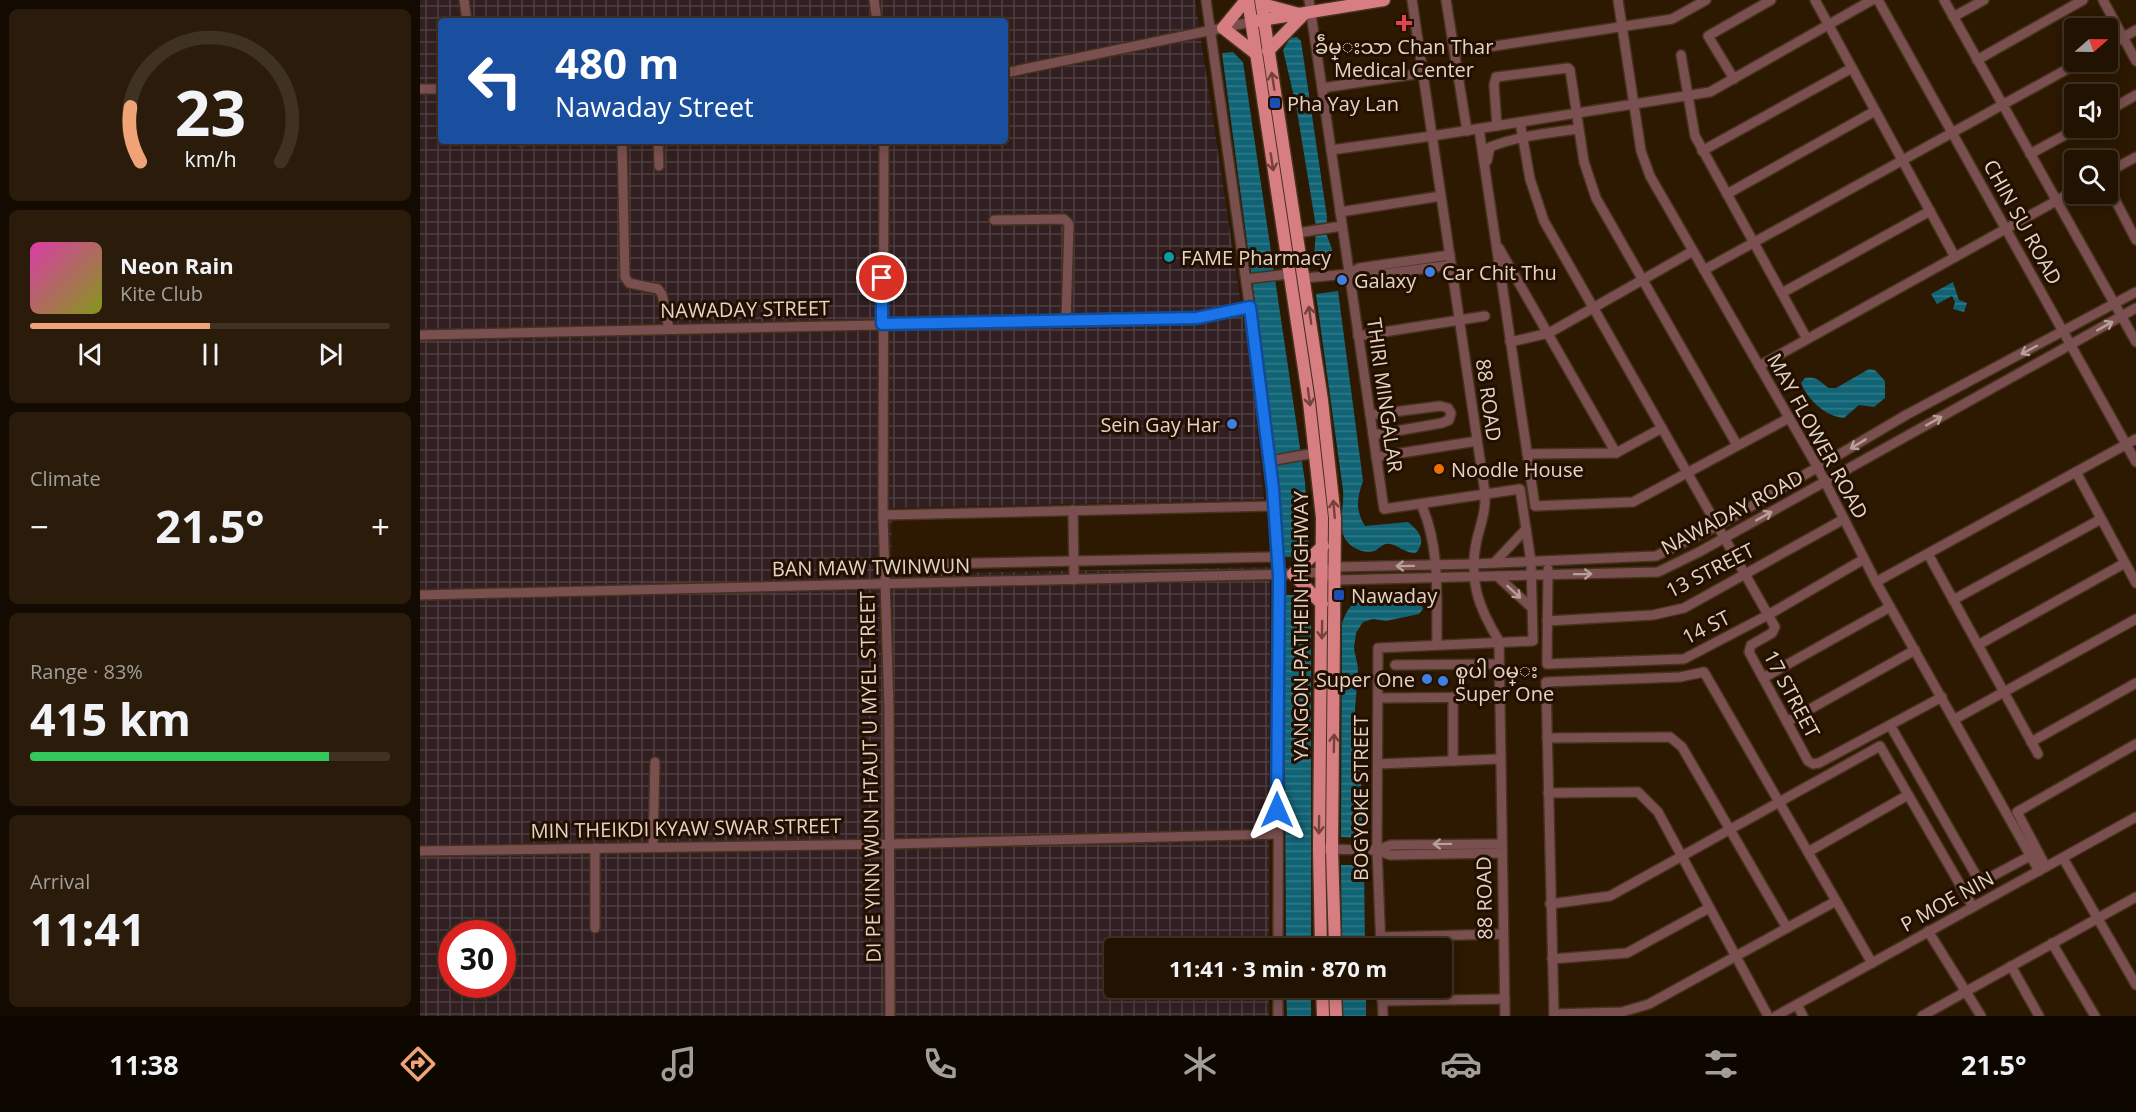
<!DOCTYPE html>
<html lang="en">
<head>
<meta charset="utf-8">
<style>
	:root { --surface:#221201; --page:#2a1b0b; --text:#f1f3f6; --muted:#a29e99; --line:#3f3223; --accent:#efa377 }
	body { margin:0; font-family:"Open Sans","Noto Sans Myanmar",sans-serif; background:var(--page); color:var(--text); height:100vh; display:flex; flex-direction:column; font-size:22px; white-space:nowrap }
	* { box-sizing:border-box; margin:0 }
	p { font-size:20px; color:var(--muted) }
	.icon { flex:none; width:33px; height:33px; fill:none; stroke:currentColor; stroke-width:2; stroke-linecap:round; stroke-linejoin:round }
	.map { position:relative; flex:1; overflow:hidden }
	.side { display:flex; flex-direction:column; gap:9px; padding:9px; background:#130a01; width:420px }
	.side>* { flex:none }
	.top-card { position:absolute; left:18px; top:18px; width:570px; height:126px; border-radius:6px; box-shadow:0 3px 15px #0003,0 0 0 2px var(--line); background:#1a4fa0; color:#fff; overflow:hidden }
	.needle { width:39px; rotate:70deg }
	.controls { position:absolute; left:1644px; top:18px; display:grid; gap:12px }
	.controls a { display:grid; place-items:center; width:54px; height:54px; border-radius:6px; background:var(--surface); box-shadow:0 3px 15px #0003,0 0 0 2px var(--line); font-size:30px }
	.speed { position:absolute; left:18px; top:920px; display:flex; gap:12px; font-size:30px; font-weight:700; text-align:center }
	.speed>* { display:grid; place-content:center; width:78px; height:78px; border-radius:50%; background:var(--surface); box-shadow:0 3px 15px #0003,0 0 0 2px var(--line); line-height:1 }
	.speed .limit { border:9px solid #d22; background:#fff; color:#111 }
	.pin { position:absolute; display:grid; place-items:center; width:51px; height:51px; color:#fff; margin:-26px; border:3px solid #fff; border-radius:50%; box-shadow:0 2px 6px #0007 }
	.me { position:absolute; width:66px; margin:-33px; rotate:0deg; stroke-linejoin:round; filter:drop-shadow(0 0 4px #0008) }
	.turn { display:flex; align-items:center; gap:21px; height:126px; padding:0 18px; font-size:27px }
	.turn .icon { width:78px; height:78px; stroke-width:2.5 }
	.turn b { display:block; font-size:42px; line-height:51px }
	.big { font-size:45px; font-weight:700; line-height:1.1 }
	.side .card { flex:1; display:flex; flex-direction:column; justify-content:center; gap:9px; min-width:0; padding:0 21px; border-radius:9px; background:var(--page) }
	.side .dial { align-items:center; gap:0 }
	.dial svg { height:156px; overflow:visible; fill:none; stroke:var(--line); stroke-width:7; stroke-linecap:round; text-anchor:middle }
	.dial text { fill:var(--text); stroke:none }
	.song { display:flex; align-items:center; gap:18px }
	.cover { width:72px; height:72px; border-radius:9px; background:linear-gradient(135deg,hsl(320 70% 55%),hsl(70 70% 35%)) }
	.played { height:6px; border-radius:3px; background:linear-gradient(90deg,var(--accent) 50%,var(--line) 50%) }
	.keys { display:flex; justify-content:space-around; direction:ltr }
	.heat { display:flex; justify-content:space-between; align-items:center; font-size:33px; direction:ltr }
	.charge { height:9px; border-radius:4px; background:linear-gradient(90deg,#34c759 83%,var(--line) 0) }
	.trip { position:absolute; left:684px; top:938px; width:348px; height:60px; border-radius:6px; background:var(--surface); box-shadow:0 3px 15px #0003,0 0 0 2px var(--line); font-weight:700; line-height:60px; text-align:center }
	.tabs { display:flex; height:96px; justify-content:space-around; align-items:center; background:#0e0700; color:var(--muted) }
	.tabs .icon { width:42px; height:42px }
	.tabs .on { color:var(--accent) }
	.tabs b { font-size:27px; color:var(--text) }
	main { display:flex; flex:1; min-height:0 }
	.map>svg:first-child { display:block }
</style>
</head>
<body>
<main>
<section class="side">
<div class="card dial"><svg viewBox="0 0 100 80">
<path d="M14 69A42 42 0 1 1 86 69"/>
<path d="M14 69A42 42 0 0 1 9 41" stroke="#efa377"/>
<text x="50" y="56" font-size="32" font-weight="700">23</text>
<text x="50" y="72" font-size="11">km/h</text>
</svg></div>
<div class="card">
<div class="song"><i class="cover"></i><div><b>Neon Rain</b><p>Kite Club</p></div></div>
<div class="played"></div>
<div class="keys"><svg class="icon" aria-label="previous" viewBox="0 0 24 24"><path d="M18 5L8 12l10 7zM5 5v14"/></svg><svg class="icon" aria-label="pause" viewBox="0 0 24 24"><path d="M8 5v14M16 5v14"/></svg><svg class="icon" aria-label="next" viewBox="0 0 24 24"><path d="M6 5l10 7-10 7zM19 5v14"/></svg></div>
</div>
<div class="card"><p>Climate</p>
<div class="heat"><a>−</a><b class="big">21.5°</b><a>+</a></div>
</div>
<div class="card"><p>Range · 83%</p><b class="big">415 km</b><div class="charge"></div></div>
<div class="card"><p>Arrival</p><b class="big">11:41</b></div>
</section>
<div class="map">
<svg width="1716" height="1016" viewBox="0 0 1716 1016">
	<defs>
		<pattern id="industrial-grid" width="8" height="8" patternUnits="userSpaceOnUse" patternTransform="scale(1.5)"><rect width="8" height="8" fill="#321f22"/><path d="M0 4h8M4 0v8" fill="none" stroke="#4f3f41"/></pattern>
		<pattern id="water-rules" width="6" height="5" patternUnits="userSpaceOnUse" patternTransform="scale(1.5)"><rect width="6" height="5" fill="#116475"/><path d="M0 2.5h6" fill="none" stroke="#337987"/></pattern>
	</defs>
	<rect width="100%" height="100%" fill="#2d1801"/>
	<path fill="url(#industrial-grid)" fill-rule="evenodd" d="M0 0H775L832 377 844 500 472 508 471 574 850 567 849 948H694V987H849V1016H0ZM21 21H585V141H21ZM32 933H82V984H32Z"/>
	<g fill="url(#water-rules)">
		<path d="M877 37 881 41 907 217 906 233 912 249 911 264 897 266 894 262 896 227 876 105 863 50 870 38Z"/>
		<path d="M813 52 823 62 885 482 889 547 878 557H864L849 408 802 53Z"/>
		<path d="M1533 282 1539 300 1547 303 1544 312 1533 309 1535 302 1532 296 1517 304 1511 294Z"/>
		<path d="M918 291 943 481C937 498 935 510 945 526L988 522C999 531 1007 540 996 553 984 554 976 542 966 544 961 545 958 550 954 551 948 553 940 551 935 548 913 536 925 511 923 490L896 294Z"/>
		<path d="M1449 369 1455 370 1465 381V398L1454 407 1439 405 1424 418C1406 417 1387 399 1381 383L1385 378C1398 376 1399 382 1409 388H1416Z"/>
		<path d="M989 591 996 592 1003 609 999 614 966 621 953 619 943 622 936 633 934 648 938 668 934 724 942 792V838L921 837 922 624C934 586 959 598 989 591Z"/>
		<path d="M864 595H878L891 609V948H866Z"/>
		<path d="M921 865H944L945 948H922Z"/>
		<path d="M866 987H891V1016H867Z"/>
		<path d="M922 987H946V1016H923Z"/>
	</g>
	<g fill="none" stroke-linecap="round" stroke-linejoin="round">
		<g stroke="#46321d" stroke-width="12">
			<g id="minor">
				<path d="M44 0 47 21"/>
				<path d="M454 0 457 21"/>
				<path d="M786 0 834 338 853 489 859 575 858 948"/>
				<path d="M889 0 964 509 1100 489 1111 562 1113 641 958 648 957 850 961 948"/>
				<path d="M992 0 1065 493C1066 511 1061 523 1057 539 1048 579 1058 607 1079 641L1085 1016"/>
				<path d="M1026 0 1047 131"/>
				<path d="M1198 0 1221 151 1230 176 1398 468 1456 582 1619 871"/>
				<path d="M1395 0 1535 257"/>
				<path d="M1458 0 1716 462"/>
				<path d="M1524 0 1716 342"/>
				<path d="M1683 0 1716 61"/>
				<path d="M1533 17 1564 0"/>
				<path d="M1688 46 1716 30"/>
				<path d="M1035 52 1252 19 1286 0"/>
				<path d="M1261 55 1275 136 1387 339"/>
				<path d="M1557 60 1663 0"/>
				<path d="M585 73 831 22"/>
				<path d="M1314 79 1288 36 1351 0"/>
				<path d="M902 88 1003 73"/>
				<path d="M0 89H21"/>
				<path d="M1688 111 1716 95"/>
				<path d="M1100 122 1110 179 1124 221 1355 627 1352 633 1331 645 1329 652 1388 761 1393 764 1399 763 1522 697"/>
				<path d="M1077 126 1074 85 1076 77 1148 68 1150 70 1164 162 1176 198 1317 445"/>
				<path d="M1059 129 1115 506 1213 502 1369 418"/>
				<path d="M202 141 205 277 209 283 238 289 242 294 249 329"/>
				<path d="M238 141 239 166"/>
				<path d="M464 141 463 515 469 709 470 1016"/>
				<path d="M101 142 104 141"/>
				<path d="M911 150 1012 136 1290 92 1452 0"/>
				<path d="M1282 151 1432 68"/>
				<path d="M1610 154 1658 128"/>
				<path d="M1067 161 1070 147C1098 136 1128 133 1158 129"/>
				<path d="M1688 172 1716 157"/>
				<path d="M1688 186 1716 240"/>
				<path d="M1307 194 1455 111"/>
				<path d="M920 212 1021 196"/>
				<path d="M574 220 644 219 649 224 646 320"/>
				<path d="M877 233 922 226"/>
				<path d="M1079 248 1196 453"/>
				<path d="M1030 255 939 268 929 274 941 277 1031 265"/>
				<path d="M1284 270 1660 62"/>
				<path d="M884 278 929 274"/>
				<path d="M826 279 870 274"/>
				<path d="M1362 293 1510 211"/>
				<path d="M0 335 777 318 830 307"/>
				<path d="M938 336 1065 316"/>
				<path d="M1090 342 1129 333 1273 251"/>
				<path d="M1339 366 1654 191"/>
				<path d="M950 415 1020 406 1028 408 1031 413 1029 420 1022 423 953 435"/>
				<path d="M1107 454 1196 453 1242 428"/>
				<path d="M956 457 1057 441"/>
				<path d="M849 461 895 453"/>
				<path d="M1656 472 1716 583"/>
				<path d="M1001 504C1021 548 1016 597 1017 645"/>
				<path d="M653 510 654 580"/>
				<path d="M463 515 854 506"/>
				<path d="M1508 554 1618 754"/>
				<path d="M1074 563 1106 529"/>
				<path d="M464 565 857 557"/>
				<path d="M1128 569 1127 664 1264 659 1348 615 1444 559"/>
				<path d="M909 576 916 580 1238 572 1279 552 1716 308"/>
				<path d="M1077 576 1112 608"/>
				<path d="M1456 582 1716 439"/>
				<path d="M0 595 873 574 902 572 916 567 1053 564 1236 556 1301 524 1486 415 1716 292"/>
				<path d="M1533 600 1681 519"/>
				<path d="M1127 621 1233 615 1264 608 1424 519"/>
				<path d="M1558 645 1705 563"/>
				<path d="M975 665 1078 664"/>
				<path d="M1343 678 1470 607"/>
				<path d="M958 698 1078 697"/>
				<path d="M1535 719 1716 619"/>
				<path d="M1367 722 1495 650"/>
				<path d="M1470 725 1557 877 1565 880 1610 856"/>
				<path d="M1127 738 1250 737 1262 747 1367 928"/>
				<path d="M1611 742 1716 683"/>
				<path d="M1033 761V697"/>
				<path d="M958 764 1079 759"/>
				<path d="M1128 793 1218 792 1238 812 1348 1016"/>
				<path d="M233 847 235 762"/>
				<path d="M175 848V928"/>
				<path d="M899 849 957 850 970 855 1081 853"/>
				<path d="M957 850 971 845 1081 844"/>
				<path d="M0 851 471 844 857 834"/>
				<path d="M1388 852 1488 795"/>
				<path d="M1643 858 1716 985"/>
				<path d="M1626 867 1597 812 1716 744"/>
				<path d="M1130 904 1190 896 1460 746 1553 907"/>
				<path d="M1508 931 1561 1016"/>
				<path d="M960 937 1083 934"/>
				<path d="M1632 943 1675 1016"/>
				<path d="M1132 959 1207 953 1289 908"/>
				<path d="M1591 966 1619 1016"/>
				<path d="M858 987V1016"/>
				<path d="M962 987 963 1016"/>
				<path d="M962 1001 1085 999"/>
				<path d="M1377 1005 1383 1016"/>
				<path d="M1134 1014 1202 1012 1229 1004 1416 901"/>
				<path d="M1134 1016 1126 682 1260 677 1284 672 1452 963"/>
				<path d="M1356 1016 1716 817"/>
				<path d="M1502 1016 1716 897"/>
			</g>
		</g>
		<g stroke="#46321d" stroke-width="15">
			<g id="major">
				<path d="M826 0 803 28 835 53"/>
				<path d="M828 0 889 402 902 518 899 849 901 948"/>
				<path d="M841 0 902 400 915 518 912 849 915 948"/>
				<path d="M842 4 883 15 848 51"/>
				<path d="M836 21 964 0"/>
				<path d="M902 604 873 574 903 546"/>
				<path d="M902 987 903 1016"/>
				<path d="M915 987 916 1016"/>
			</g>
		</g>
		<use href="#minor" stroke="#7a4f50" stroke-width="9"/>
		<use href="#major" stroke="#d77e83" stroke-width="12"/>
	</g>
	<defs><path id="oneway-shaft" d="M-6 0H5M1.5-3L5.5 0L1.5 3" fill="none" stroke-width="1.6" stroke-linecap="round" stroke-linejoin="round" transform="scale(1.5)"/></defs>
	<g stroke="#74413b">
		<use href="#oneway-shaft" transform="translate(853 81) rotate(-99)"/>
		<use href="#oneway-shaft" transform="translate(852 162) rotate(81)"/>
		<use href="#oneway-shaft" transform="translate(890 315) rotate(-98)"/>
		<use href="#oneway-shaft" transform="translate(889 397) rotate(82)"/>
		<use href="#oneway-shaft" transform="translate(914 509) rotate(-95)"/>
		<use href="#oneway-shaft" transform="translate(902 630) rotate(91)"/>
		<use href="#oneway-shaft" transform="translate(914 743) rotate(-89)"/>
		<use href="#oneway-shaft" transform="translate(899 825) rotate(91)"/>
	</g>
	<g stroke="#b89f97">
		<use href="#oneway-shaft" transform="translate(1685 326) rotate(-29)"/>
		<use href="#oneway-shaft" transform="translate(1609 350) rotate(152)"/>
		<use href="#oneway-shaft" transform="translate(1514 421) rotate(-29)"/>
		<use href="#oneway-shaft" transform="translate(1438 444) rotate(149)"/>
		<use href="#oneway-shaft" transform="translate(1344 516) rotate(-29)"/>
		<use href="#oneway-shaft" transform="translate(985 566) rotate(179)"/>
		<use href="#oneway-shaft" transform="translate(1163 574) rotate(-1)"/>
		<use href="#oneway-shaft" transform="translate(1094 592) rotate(43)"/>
		<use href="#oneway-shaft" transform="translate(1022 844) rotate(179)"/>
	</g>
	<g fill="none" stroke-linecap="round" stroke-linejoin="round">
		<g stroke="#114b97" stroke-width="15">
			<path id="route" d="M462 278V324L777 318 830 307 853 489 859 575 857 810"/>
		</g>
		<use href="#route" stroke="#1a73e8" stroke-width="10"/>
	</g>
	<path fill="#e0444e" stroke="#230f00" stroke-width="2" d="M981 14h6v6h6v6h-6v6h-6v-6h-6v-6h6z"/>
	<g fill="#1a4fb4" stroke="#230f00" stroke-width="2">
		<rect x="849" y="97" width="12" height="12" rx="3"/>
		<rect x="913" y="589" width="12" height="12" rx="3"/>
	</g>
	<circle fill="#0f9aa8" stroke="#230f00" stroke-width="2" cx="749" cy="257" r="6"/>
	<g fill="#3f7fe0" stroke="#230f00" stroke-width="2">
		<circle cx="1010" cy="272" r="6"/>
		<circle cx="922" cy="280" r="6"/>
		<circle cx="812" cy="424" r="6"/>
		<circle cx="1007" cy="679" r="6"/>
		<circle cx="1023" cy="681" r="6"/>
	</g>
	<circle fill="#e8710a" stroke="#230f00" stroke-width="2" cx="1019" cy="469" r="6"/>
	<g text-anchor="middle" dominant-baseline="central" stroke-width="6" stroke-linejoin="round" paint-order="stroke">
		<g font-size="20" fill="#e2d4c6" stroke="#230f00" text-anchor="start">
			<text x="984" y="46" text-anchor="middle">ခဵမ္းသာ Chan Thar<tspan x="984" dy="23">Medical Center</tspan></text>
			<text x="867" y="103">Pha Yay Lan</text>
			<text x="761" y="257">FAME Pharmacy</text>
			<text x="1022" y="272">Car Chit Thu</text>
			<text x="934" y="280">Galaxy</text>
			<text x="800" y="424" text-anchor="end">Sein Gay Har</text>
			<text x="1031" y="469">Noodle House</text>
			<text x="931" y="595">Nawaday</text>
			<text x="1035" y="670">စူပါ ၀မ္း<tspan x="1035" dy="23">Super One</tspan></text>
			<text x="995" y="679" text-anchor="end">Super One</text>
		</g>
		<g font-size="20" fill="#e2d4c6" stroke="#230f00">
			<text transform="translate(1603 222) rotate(61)">CHIN SU ROAD</text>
			<text transform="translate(325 309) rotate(-1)">NAWADAY STREET</text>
			<text transform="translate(965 395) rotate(82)">THIRI MINGALAR</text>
			<text transform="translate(1069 400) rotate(82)">88 ROAD</text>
			<text transform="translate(1398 436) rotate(61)">MAY FLOWER ROAD</text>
			<text transform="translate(1312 512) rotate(-28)">NAWADAY ROAD</text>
			<text transform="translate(451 567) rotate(-1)">BAN MAW TWINWUN</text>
			<text transform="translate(1290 570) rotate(-27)">13 STREET</text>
			<text transform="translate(880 626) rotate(-90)">YANGON-PATHEIN HIGHWAY</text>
			<text transform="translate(1286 627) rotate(-27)">14 ST</text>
			<text transform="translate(1372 694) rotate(62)">17 STREET</text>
			<text transform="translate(450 777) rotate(-91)">DI PE YINN WUN HTAUT U MYEL STREET</text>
			<text transform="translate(940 798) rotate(-90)">BOGYOKE STREET</text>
			<text transform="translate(266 828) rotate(-1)">MIN THEIKDI KYAW SWAR STREET</text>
			<text transform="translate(1064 898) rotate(-91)">88 ROAD</text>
			<text transform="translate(1527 901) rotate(-29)">P MOE NIN</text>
		</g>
	</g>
</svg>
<div class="controls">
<a><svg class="needle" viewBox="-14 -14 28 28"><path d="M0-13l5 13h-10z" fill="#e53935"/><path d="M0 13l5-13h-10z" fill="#a29e99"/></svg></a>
<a><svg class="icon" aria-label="sound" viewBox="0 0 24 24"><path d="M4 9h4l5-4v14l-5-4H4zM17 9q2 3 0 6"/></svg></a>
<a><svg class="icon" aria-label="search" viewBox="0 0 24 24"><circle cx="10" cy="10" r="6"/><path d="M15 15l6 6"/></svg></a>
</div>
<div class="speed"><div class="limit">30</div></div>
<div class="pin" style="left:462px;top:278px;background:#d93025"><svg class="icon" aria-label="arrive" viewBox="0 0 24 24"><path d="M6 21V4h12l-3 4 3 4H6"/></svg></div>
<svg class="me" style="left:857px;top:810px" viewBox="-20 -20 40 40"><path d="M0-17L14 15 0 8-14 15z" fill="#1a73e8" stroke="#fff" stroke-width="4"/></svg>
<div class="trip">11:41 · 3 min · 870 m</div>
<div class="top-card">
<div class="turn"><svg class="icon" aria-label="left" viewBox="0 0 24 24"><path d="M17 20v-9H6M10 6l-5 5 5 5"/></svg><div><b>480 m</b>Nawaday Street</div></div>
</div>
</div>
</main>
<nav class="tabs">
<b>11:38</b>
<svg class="icon on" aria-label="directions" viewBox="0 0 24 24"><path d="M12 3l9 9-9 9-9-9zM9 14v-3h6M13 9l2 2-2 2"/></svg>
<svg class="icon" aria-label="music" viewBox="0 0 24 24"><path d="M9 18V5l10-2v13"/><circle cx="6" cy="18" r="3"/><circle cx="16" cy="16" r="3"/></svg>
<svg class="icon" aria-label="phone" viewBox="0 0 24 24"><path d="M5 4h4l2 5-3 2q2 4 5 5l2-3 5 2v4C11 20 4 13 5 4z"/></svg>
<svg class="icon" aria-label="climate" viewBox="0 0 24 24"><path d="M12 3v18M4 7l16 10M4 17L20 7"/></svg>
<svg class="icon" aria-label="car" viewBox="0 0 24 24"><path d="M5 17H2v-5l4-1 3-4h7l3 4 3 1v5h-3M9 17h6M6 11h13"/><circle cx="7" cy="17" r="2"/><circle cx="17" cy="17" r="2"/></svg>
<svg class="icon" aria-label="filters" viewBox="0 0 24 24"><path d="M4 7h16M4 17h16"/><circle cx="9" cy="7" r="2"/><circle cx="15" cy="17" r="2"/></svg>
<b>21.5°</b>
</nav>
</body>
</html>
